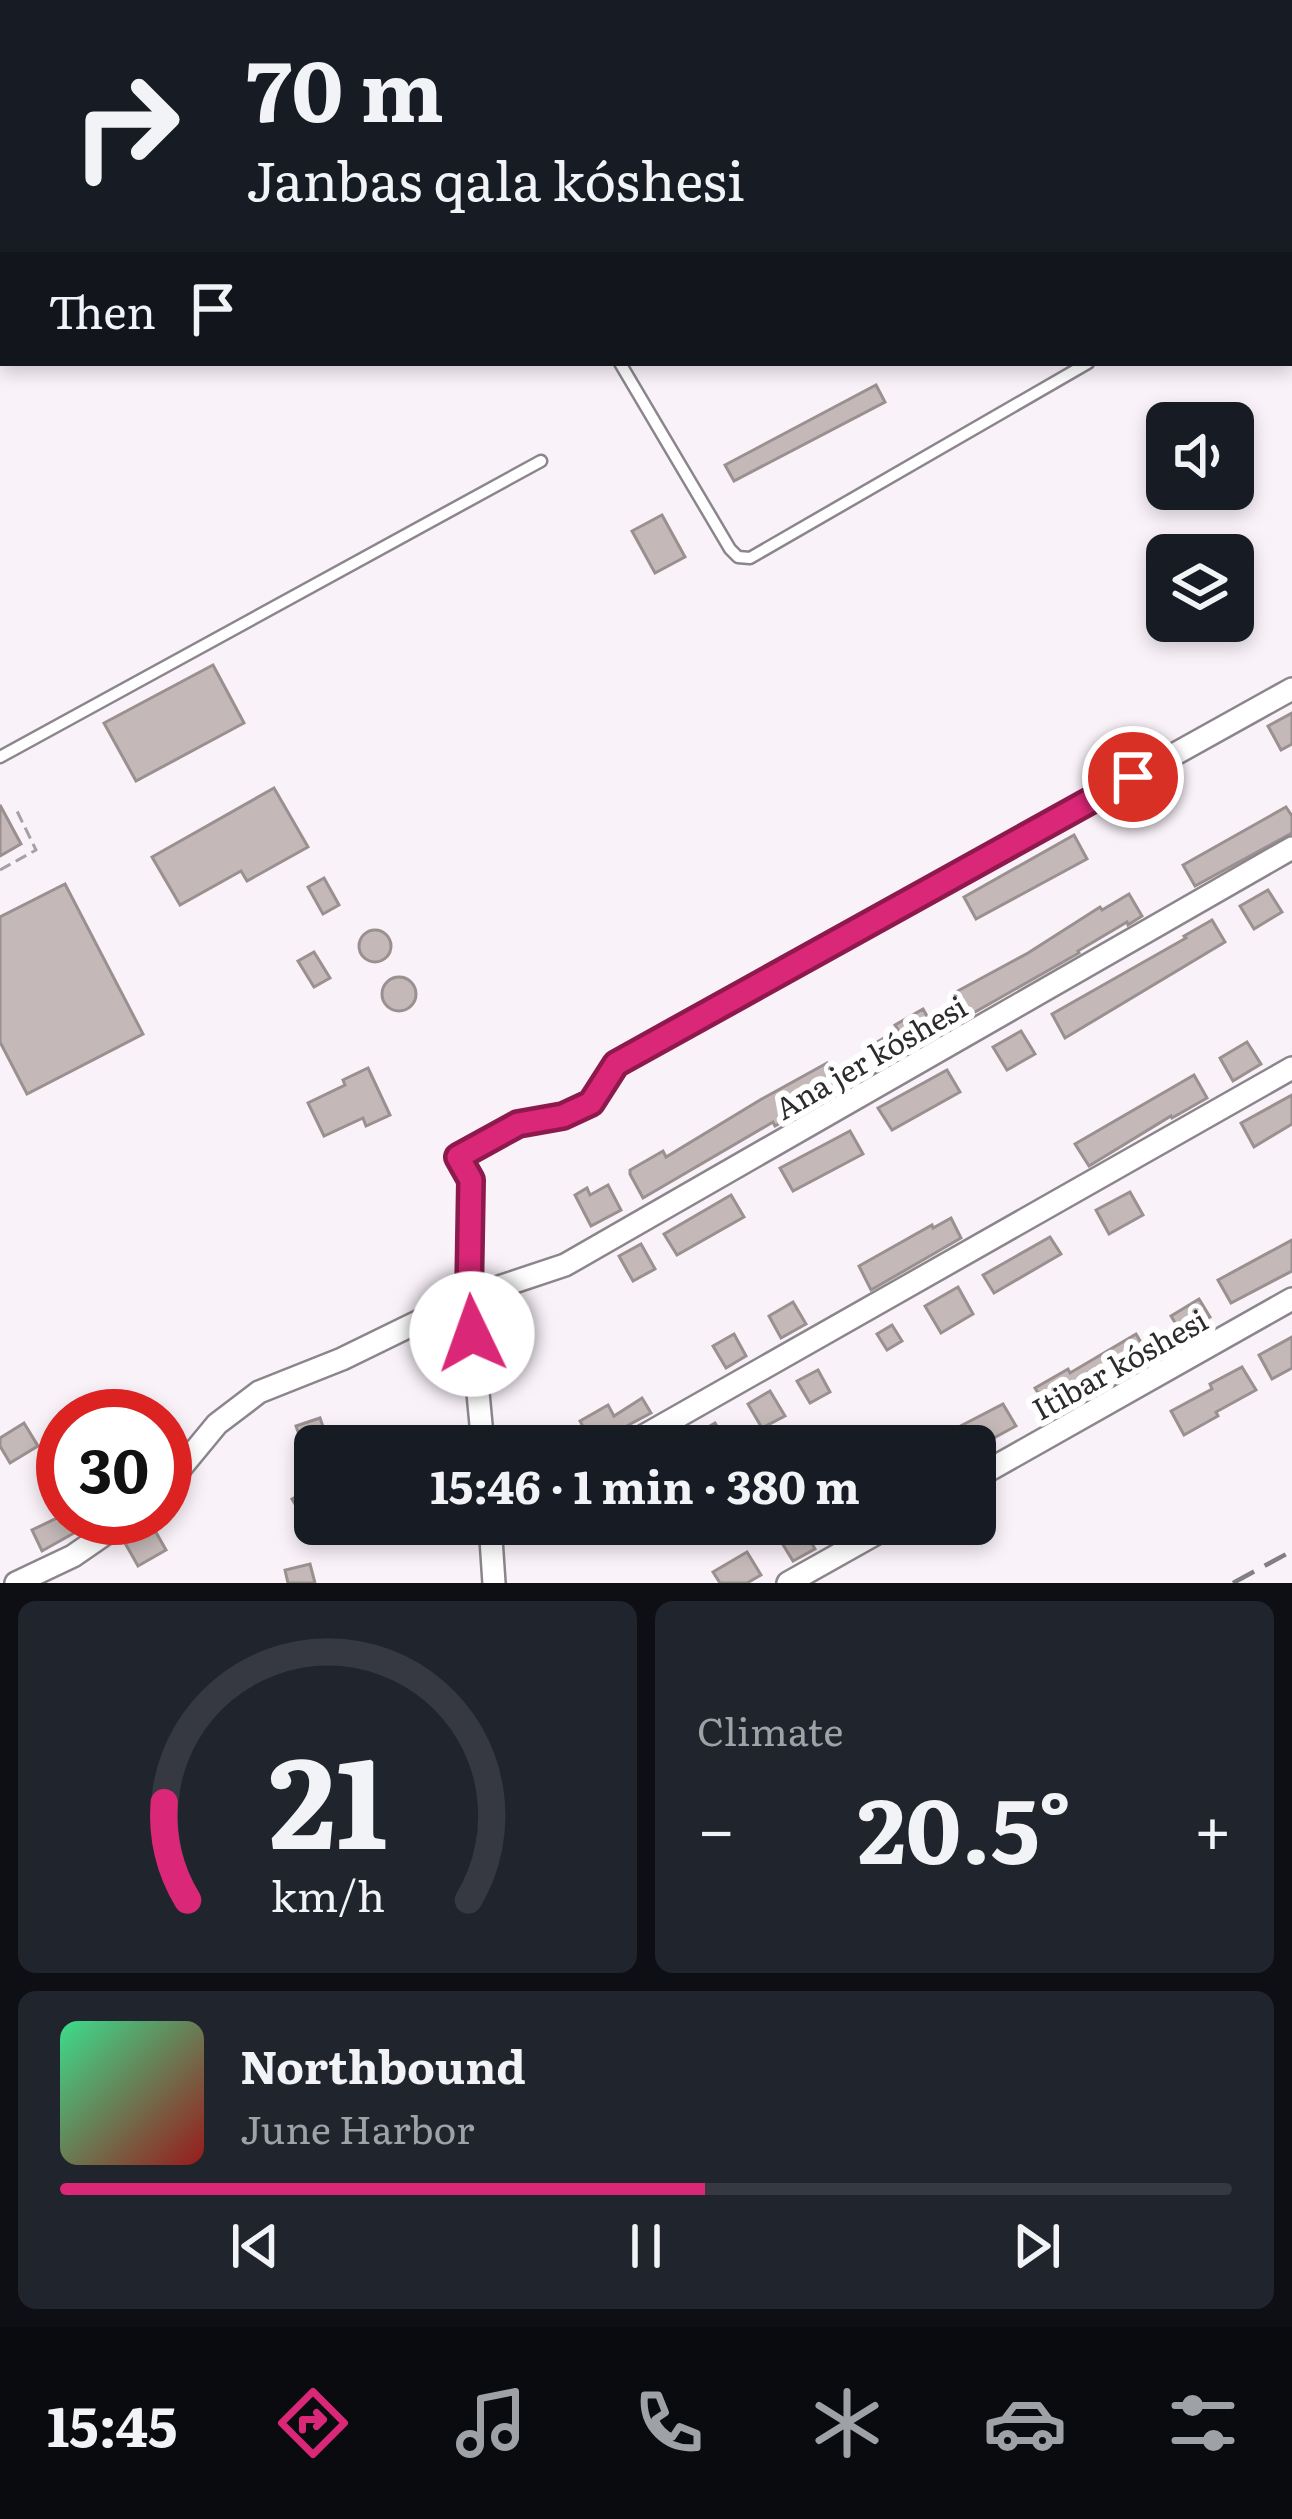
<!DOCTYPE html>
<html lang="en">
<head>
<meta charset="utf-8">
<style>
	:root { --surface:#171b24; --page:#20242c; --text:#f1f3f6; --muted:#9ea1a6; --line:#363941; --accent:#db2777 }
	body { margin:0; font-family:Literata,serif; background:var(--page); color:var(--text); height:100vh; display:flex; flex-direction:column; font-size:45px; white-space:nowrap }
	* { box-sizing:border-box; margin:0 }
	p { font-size:39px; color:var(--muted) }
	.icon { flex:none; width:66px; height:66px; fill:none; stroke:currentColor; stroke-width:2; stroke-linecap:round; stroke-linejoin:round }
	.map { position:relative; height:1583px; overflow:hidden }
	.side { display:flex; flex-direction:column; gap:18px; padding:18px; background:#0d0f14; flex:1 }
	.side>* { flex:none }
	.hud { position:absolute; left:0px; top:0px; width:1293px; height:366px; box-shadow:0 6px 18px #0003; background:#171b24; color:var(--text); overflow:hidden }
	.fabs { position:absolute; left:1146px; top:402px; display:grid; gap:24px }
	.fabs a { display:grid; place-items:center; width:108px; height:108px; border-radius:18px; background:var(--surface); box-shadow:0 6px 18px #0003; font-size:60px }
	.speed { position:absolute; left:36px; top:1389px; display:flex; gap:24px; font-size:60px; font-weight:700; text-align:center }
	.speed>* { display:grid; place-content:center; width:156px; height:156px; border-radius:50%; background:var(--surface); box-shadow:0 6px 18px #0003; line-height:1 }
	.speed .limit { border:18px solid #d22; background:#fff; color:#111 }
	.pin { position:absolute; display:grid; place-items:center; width:102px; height:102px; color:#fff; margin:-51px; border:6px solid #fff; border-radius:50%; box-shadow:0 3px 12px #0007 }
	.me { position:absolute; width:132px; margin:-66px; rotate:357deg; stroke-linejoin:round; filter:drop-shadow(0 0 9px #0008) }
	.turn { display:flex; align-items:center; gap:42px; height:252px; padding:0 48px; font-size:54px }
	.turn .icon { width:156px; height:156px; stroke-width:2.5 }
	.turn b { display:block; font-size:84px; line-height:102px }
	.then { display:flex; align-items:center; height:114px; padding:0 48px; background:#0003; gap:24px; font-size:45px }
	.big { font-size:90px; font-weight:700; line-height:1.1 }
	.side .card { flex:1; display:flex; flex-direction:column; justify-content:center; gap:18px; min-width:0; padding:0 42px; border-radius:18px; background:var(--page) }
	.side .dial { align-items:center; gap:0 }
	.dial svg { height:312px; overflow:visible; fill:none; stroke:var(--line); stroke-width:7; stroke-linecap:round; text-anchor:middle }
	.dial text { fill:var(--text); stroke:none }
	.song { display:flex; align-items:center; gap:36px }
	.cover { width:144px; height:144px; border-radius:18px; background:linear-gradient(135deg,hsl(150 70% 55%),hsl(0 70% 35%)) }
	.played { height:12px; border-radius:6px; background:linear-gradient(90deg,var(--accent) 55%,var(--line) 55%) }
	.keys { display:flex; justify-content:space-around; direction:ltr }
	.heat { display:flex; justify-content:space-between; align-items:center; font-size:66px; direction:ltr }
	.side .tiles { flex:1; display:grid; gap:18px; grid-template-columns:1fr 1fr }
	.card:last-child { grid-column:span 2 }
	.trip { position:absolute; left:294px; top:1425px; width:702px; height:120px; border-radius:18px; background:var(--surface); box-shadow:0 6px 18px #0003; font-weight:700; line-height:120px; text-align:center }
	.tab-bar { display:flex; height:192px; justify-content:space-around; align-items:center; background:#090b0e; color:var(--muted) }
	.tab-bar .icon { width:84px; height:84px }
	.tab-bar .current { color:var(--accent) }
	.tab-bar b { font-size:54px; color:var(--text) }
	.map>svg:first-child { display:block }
</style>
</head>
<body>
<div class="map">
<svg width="1292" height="1583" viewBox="0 0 1292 1583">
	<rect width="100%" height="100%" fill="#f9f2f9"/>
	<g fill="#c4b9b8" stroke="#9a908f" stroke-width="3">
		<path d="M876 385 885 402 734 481 725 465Z"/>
		<path d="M662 515 685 557 655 573 632 531Z"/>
		<path d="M213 665 244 723 136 781 104 723Z"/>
		<path d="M1292 713V744L1281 750 1268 726Z"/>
		<path d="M274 788 308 847 247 881 241 871 180 905 152 857Z"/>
		<path d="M0 805 21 844 0 856Z"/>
		<path d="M1286 807 1292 816V833L1195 886 1183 865Z"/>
		<path d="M1074 835 1087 859 976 919 964 897Z"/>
		<path d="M324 878 339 905 323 914 308 887Z"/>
		<path d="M65 884 143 1034 27 1094 0 1042V917Z"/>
		<path d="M1268 890 1282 912 1254 929 1240 906Z"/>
		<path d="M1129 894 1142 916 1128 925 1127 922 1078 951 1079 953 968 1016 954 993 1028 953 1100 907 1102 910Z"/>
		<path d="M1212 920 1225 942 1065 1038 1052 1014 1186 938 1184 936Z"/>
		<circle cx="375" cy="946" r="16"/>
		<path d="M314 952 330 978 314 987 298 961Z"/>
		<circle cx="399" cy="994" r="17"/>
		<path d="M923 1009 936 1032 880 1064 870 1046 898 1030 895 1025Z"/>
		<path d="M1021 1031 1035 1054 1007 1070 993 1047Z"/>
		<path d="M1247 1042 1261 1064 1233 1081 1220 1058Z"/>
		<path d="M827 1063 839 1086 805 1104 808 1108 775 1126 773 1122 643 1198 630 1174V1170L663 1151 666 1157 760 1100Z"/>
		<path d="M368 1068 390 1115 366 1126 363 1118 324 1136 308 1103 345 1085 343 1080Z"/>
		<path d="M947 1070 960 1092 892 1130 878 1108Z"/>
		<path d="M1194 1075 1207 1098 1172 1118 1171 1116 1089 1166 1075 1144Z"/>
		<path d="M1292 1095V1124L1254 1147 1241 1123Z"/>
		<path d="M850 1131 863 1154 793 1191 780 1168Z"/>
		<path d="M608 1185 621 1210 591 1226 575 1195 587 1188 590 1195Z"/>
		<path d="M1130 1192 1143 1215 1109 1234 1096 1210Z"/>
		<path d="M731 1195 744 1217 677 1255 664 1234Z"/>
		<path d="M951 1218 961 1238 871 1290 859 1266 932 1225 933 1228Z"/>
		<path d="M1050 1237 1061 1254 994 1293 983 1275Z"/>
		<path d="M1292 1240V1271L1231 1303 1218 1280Z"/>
		<path d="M641 1244 655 1269 633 1281 619 1256Z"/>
		<path d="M958 1287 973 1314 941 1333 925 1306Z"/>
		<path d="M1199 1299 1210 1317 1182 1334 1171 1316Z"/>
		<path d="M793 1302 806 1324 781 1338 769 1316Z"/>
		<path d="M892 1325 902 1341 887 1350 877 1334Z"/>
		<path d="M734 1334 746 1356 726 1368 713 1346Z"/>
		<path d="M1136 1334 1149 1356 1129 1368 1126 1363 1081 1391 1083 1395 1051 1414 1035 1388 1068 1369 1070 1373Z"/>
		<path d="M1292 1337V1368L1272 1379 1259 1355Z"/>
		<path d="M1242 1367 1256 1390 1216 1412 1218 1416 1184 1435 1171 1411 1212 1389 1210 1384Z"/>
		<path d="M818 1370 830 1392 810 1403 797 1381Z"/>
		<path d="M770 1391 785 1416 762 1428 748 1404Z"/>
		<path d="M642 1398 651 1413 593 1444 580 1421 608 1405 614 1416Z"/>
		<path d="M1003 1404 1016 1426 979 1446H922Z"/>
		<path d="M320 1418 328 1441 304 1449 296 1426Z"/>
		<path d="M24 1423 38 1446 10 1463 0 1446V1438Z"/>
		<path d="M715 1423 726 1441 718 1446H699L693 1436Z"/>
		<path d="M315 1486V1517L306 1522 292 1499Z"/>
		<path d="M57 1518H78L83 1528 42 1551 32 1530Z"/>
		<path d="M153 1527 166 1550 138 1566 125 1543Z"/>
		<path d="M804 1530 815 1549 793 1561 782 1543Z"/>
		<path d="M747 1552 761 1575 747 1583H720L713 1572Z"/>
		<path d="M310 1564 315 1583H288L285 1570Z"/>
	</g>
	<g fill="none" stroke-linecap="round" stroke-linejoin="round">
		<g stroke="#8c858c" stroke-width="15">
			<g id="lane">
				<path d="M425 0 426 3"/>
				<path d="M1290 247 1292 246"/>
				<path d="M620 363 730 549 738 557 750 558 1088 363"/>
				<path d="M0 757 541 461"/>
			</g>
		</g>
		<g stroke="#8c858c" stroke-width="26">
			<g id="street">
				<path d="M483 1446 469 1297 471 1179 458 1157 518 1124 563 1116 591 1103 617 1064 1292 689"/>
				<path d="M626 1446 1292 1068"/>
				<path d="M975 1478 1292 1299"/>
				<path d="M165 1487 217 1424 259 1392 342 1359 469 1297 565 1265 1292 848"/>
				<path d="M490 1524 494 1583"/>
				<path d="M16 1583 73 1556 128 1518"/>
				<path d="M788 1583 893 1524"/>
			</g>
		</g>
		<g stroke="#a6a1a6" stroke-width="3" stroke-dasharray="12 6" stroke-linecap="butt">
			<path d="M218 0 220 3"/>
			<path d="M250 0 251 3"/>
			<path d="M320 0 321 3"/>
			<path d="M634 0 636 3"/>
			<path d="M945 0 946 3"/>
			<path d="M236 3 242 0"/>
			<path d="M288 3 295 0"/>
			<path d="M362 3 367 0"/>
			<path d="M408 3 409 0"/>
			<path d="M563 3 569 0"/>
			<path d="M0 870 36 850 15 807"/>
		</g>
		<use href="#lane" stroke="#fff" stroke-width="10"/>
		<use href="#street" stroke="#fff" stroke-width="21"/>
		<path stroke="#827e82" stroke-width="4.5" stroke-dasharray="24 12" stroke-linecap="butt" d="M1233 1583 1292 1551"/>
	</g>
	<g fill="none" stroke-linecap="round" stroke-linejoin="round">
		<g stroke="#8e194d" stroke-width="30">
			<path id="route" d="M472 1334 469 1297 471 1180 458 1157 518 1124 563 1116 591 1103 616 1064 1133 777"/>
		</g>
		<use href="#route" stroke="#db2777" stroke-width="21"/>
	</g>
	<g text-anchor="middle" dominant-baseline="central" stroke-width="12" stroke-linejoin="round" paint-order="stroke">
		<g font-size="30" fill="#2d2b2d" stroke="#fff">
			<text transform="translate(870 1056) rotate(-30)">Ana jer kóshesi</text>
			<text transform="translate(1119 1363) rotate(-29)">Itibar kóshesi</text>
		</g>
	</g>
</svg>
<div class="fabs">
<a><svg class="icon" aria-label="sound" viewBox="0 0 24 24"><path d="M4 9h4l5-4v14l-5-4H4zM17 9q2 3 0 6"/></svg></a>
<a><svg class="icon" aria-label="layers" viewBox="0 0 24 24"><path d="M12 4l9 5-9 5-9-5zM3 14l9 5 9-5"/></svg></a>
</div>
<div class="speed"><div class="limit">30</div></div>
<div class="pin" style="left:1133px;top:777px;background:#d93025"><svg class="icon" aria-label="arrive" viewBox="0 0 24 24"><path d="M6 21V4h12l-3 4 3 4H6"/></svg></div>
<svg class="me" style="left:472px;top:1334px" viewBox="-20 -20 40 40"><circle r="19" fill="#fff"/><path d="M0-13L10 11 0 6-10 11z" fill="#db2777"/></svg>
<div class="trip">15:46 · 1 min · 380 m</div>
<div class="hud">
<div class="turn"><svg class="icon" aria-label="right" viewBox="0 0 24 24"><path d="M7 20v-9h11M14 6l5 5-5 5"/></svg><div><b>70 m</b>Janbas qala kóshesi</div></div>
<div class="then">Then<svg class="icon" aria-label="arrive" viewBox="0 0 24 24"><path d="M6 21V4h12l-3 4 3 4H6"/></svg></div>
</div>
</div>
<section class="side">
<div class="tiles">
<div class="card dial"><svg viewBox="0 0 100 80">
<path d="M14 69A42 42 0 1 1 86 69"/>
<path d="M14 69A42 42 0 0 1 8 44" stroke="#db2777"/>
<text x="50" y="56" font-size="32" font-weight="700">21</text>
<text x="50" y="72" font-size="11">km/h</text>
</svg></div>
<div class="card"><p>Climate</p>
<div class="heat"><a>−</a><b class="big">20.5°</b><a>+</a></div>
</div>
<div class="card">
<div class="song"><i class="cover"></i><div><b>Northbound</b><p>June Harbor</p></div></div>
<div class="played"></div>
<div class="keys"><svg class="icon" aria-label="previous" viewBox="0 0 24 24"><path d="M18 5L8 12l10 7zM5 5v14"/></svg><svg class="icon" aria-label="pause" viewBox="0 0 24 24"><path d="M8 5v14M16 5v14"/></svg><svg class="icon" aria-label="next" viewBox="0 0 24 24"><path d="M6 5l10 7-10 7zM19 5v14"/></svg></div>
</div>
</div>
</section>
<nav class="tab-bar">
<b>15:45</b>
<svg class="icon current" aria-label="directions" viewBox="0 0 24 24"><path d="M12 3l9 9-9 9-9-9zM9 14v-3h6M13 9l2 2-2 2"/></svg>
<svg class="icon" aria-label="music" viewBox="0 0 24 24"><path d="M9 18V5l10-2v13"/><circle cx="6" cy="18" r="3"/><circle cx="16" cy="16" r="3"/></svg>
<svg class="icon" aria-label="phone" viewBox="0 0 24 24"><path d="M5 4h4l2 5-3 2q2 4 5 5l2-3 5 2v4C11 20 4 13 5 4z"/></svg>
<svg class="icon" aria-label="climate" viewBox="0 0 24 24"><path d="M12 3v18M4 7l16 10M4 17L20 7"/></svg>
<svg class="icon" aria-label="car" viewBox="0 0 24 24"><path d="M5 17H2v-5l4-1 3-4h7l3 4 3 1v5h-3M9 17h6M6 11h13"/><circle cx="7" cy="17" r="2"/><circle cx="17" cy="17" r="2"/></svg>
<svg class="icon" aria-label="filters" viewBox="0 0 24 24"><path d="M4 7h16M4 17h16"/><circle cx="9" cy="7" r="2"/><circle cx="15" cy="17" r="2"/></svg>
</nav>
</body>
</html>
